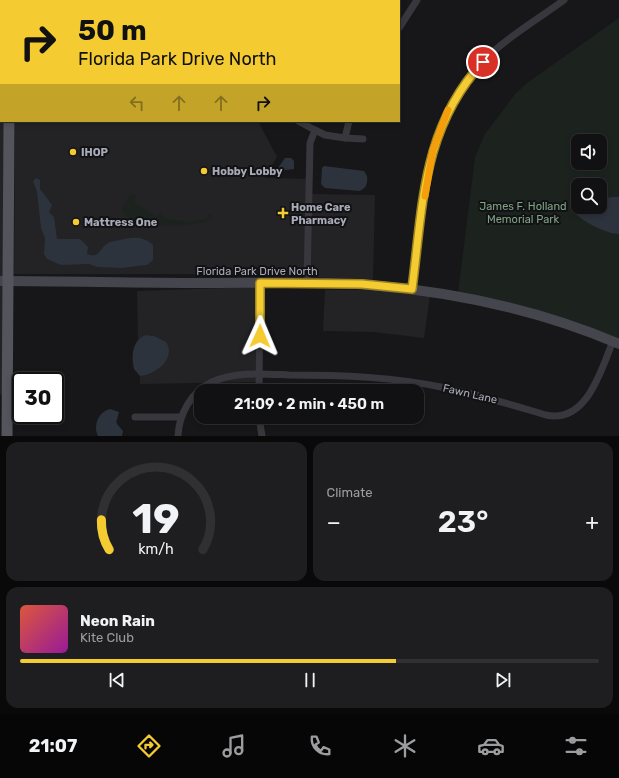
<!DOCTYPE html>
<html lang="en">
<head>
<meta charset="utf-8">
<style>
	:root { --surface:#111012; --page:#1e1e20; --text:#f1f3f6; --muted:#9c9d9f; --line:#303032; --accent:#f4cc32 }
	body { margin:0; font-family:Rubik,sans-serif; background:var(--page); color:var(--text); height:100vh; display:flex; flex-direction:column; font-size:15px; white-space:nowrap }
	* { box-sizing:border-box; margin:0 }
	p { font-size:13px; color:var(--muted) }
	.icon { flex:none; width:22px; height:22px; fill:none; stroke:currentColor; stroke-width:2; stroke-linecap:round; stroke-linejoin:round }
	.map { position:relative; height:436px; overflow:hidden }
	.details { display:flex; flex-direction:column; gap:6px; padding:6px; background:#09090a; flex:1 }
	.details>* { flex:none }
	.guide { position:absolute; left:0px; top:0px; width:400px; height:122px; box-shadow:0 2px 6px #0003,0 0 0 1px var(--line); background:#f4cc32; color:#111; overflow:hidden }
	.fabs { position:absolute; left:571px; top:134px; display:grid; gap:8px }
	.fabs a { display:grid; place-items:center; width:36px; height:36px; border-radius:8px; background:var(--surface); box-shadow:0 2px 6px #0003,0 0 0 1px var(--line); font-size:20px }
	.speed { position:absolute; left:12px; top:372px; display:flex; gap:8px; font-size:20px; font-weight:700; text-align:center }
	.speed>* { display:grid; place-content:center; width:52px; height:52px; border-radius:50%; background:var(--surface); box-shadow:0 2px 6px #0003,0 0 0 1px var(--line); line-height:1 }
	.speed .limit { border:2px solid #111; border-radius:6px; background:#fff; color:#111 }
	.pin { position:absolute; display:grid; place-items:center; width:34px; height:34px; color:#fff; margin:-17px; border:2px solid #fff; border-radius:50%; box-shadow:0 1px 4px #0007 }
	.me { position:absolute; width:44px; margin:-22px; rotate:1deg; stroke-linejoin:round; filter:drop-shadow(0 0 3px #0008) }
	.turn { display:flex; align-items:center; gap:14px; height:84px; padding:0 12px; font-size:18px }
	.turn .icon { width:52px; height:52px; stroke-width:2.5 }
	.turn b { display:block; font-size:28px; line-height:34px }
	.lanes { display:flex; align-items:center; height:38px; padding:0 12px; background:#0003; justify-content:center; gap:20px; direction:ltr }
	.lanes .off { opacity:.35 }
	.big { font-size:30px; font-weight:600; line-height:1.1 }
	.details .tile { flex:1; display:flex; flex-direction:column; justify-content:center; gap:6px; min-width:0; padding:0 14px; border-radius:12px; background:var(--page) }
	.details .dial { align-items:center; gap:0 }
	.dial svg { height:104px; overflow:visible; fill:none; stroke:var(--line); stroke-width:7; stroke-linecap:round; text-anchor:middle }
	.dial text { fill:var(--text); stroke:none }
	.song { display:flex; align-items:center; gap:12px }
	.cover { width:48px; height:48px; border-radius:6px; background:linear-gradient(135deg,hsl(10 70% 55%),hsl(300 70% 35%)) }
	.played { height:4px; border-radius:2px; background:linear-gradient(90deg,var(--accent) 65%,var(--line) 65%) }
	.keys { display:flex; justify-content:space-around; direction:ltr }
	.heat { display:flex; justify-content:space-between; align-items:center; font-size:22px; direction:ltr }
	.details .tiles { flex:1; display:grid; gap:6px; grid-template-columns:1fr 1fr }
	.tile:last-child { grid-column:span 2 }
	.trip { position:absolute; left:194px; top:384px; width:230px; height:40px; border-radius:12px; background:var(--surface); box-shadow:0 2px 6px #0003,0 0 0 1px var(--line); font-weight:600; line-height:40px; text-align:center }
	.dock { display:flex; height:64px; justify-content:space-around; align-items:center; background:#070607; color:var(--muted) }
	.dock .icon { width:28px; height:28px }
	.dock .on { color:var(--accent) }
	.dock b { font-size:18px; color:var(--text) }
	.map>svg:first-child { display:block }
</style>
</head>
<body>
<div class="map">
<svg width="619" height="436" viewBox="0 0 619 436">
	<rect width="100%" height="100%" fill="#171618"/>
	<g fill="#232225">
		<path d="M18 0H317L18 1Z"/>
		<path d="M0 1 1 121H4L3 277H0Z"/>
		<path d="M15 121H258L277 157 265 178 312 179V194L375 195 373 280 249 274H14Z"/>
		<path d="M0 285H4L2 395 0 394Z"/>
		<path d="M255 287 256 382 140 384V376L146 375 154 336 146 335 138 340 137 291Z"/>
		<path d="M325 290H380L430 296 424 338 373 332 323 331Z"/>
	</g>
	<g fill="#1c231e" fill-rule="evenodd">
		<path d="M619 18V344L458 293 475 157 485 134 516 93 527 83ZM578 141H600V163H578ZM578 185H600V207H578Z"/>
		<path d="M131 194 136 196 134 202 157 217 162 212 163 218 187 222 207 219 208 214H211L212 217C206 228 153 226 141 223 134 221 127 218 122 212V209Z"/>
	</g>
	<g fill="#2c333d">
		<path d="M285 158H291L294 161V169L279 171 278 168Z"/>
		<path d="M324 166 364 171 367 176C368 183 366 189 359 191L325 188 321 184 322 168Z"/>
		<path d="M36 178 40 180V189L52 205 49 212 54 217 57 239H80L88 247 87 254C100 259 99 248 108 243 111 241 116 241 120 240 133 237 143 236 153 245V260L147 265 121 268 97 267 89 264 61 265 47 259 44 254 45 238 41 228 37 192 33 181Z"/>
		<path d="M612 197H619V234C607 234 578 220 572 209L573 204 578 202V207H600V200Z"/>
		<path d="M146 335 154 336 166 342C177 358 155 375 140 376L134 369C131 356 132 340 146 335Z"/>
		<path d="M110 409 119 412C116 425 114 420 123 431L122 436H98C93 426 98 412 110 409Z"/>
	</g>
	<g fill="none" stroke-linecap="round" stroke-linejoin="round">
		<g stroke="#37373d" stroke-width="7">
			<path d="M337 1 338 0"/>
			<path d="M399 28 417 0"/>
			<path d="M298 121 315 130"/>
			<path d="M345 138 363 139"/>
			<path d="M307 283 310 143 315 130 325 135 345 138 349 121"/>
			<path d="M412 289C423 210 423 123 482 62 506 38 537 20 564 0"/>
			<path d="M259 391 260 283"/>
			<path d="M135 417H181"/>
			<path d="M259 417 262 436"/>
			<path d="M178 436C179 414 191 392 212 382 235 371 265 374 289 375 342 375 395 377 446 388 480 395 512 405 546 415 587 424 601 370 613 341"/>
		</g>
		<path stroke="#45464d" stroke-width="10" d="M0 281C67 281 134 283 202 283 257 283 313 281 369 285 454 292 540 310 619 344"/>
		<g stroke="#53545c" stroke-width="11">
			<path d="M10 1 11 0"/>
			<path d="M7 436 9 121"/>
		</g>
	</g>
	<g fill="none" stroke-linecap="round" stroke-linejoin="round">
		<g stroke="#9f8520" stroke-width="10">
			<path id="route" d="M260 336V283L362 284 412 289C423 205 422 128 483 62"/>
		</g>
		<use href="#route" stroke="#f4cc32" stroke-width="7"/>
		<path stroke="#f59e0b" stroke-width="7" d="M425 196 433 150 448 110"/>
	</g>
	<g fill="#f4cc32" stroke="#121113" stroke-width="1.5">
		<circle cx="73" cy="152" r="4"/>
		<circle cx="204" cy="171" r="4"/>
		<path d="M281 207h4v4h4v4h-4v4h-4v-4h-4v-4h4z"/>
		<circle cx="76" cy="222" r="4"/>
	</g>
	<g text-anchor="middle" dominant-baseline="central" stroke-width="4" stroke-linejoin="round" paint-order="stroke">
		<g font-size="11" font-weight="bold" fill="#a8abb8" stroke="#121113" text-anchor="start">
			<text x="81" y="152">IHOP</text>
			<text x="212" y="171">Hobby Lobby</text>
			<text x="291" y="207">Home Care<tspan x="291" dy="13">Pharmacy</tspan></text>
			<text x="84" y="222">Mattress One</text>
		</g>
		<g font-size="11" fill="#7fa486" stroke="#121113">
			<text x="523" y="206">James F. Holland<tspan x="523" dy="13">Memorial Park</tspan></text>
		</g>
		<g font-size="11" fill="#a8abb8" stroke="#121113">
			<text x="257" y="271">Florida Park Drive North</text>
			<text transform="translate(470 394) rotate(13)">Fawn Lane</text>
		</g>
	</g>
</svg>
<div class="fabs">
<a><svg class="icon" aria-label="sound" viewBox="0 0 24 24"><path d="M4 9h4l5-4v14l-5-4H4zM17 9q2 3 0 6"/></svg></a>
<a><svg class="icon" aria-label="search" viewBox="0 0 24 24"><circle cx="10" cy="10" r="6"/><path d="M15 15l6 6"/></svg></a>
</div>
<div class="speed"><div class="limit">30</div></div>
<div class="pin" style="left:483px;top:62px;background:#d93025"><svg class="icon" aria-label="arrive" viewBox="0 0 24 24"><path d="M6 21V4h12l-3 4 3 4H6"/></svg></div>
<svg class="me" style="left:260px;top:336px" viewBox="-20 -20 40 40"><path d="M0-17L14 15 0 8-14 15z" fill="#f4cc32" stroke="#fff" stroke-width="4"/></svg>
<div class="trip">21:09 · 2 min · 450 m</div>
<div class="guide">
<div class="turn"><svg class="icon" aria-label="right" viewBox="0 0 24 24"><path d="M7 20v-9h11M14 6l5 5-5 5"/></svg><div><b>50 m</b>Florida Park Drive North</div></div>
<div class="lanes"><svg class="icon off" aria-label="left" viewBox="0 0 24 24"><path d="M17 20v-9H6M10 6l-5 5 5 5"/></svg><svg class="icon off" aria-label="ahead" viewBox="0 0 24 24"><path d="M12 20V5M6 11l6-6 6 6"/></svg><svg class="icon off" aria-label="ahead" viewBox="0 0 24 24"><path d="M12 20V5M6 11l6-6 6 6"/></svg><svg class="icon" aria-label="right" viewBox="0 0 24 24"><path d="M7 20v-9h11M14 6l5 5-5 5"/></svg></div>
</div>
</div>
<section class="details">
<div class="tiles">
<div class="tile dial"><svg viewBox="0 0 100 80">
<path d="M14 69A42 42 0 1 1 86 69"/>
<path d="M14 69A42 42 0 0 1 8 46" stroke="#f4cc32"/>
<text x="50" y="56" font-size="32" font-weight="700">19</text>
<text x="50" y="72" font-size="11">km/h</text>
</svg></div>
<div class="tile"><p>Climate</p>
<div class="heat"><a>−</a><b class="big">23°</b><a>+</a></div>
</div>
<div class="tile">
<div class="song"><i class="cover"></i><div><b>Neon Rain</b><p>Kite Club</p></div></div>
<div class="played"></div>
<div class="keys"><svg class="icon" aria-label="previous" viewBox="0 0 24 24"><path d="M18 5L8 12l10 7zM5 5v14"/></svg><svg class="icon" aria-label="pause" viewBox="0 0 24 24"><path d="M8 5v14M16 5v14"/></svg><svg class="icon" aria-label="next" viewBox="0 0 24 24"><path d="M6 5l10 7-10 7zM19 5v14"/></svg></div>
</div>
</div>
</section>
<nav class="dock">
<b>21:07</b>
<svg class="icon on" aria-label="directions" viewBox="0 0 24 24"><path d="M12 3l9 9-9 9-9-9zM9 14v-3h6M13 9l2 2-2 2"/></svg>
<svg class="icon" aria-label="music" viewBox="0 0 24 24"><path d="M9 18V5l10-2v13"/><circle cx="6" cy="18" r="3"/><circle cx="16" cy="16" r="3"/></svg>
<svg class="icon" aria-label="phone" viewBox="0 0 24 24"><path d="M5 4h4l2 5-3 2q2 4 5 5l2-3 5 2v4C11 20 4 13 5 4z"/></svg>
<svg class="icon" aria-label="climate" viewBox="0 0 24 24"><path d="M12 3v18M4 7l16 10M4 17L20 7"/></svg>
<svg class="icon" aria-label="car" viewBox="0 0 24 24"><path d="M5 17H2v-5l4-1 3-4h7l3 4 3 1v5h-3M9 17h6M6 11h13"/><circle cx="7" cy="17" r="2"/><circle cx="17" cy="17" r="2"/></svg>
<svg class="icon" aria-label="filters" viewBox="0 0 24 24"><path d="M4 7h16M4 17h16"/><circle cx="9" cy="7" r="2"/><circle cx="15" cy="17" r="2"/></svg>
</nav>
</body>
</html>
